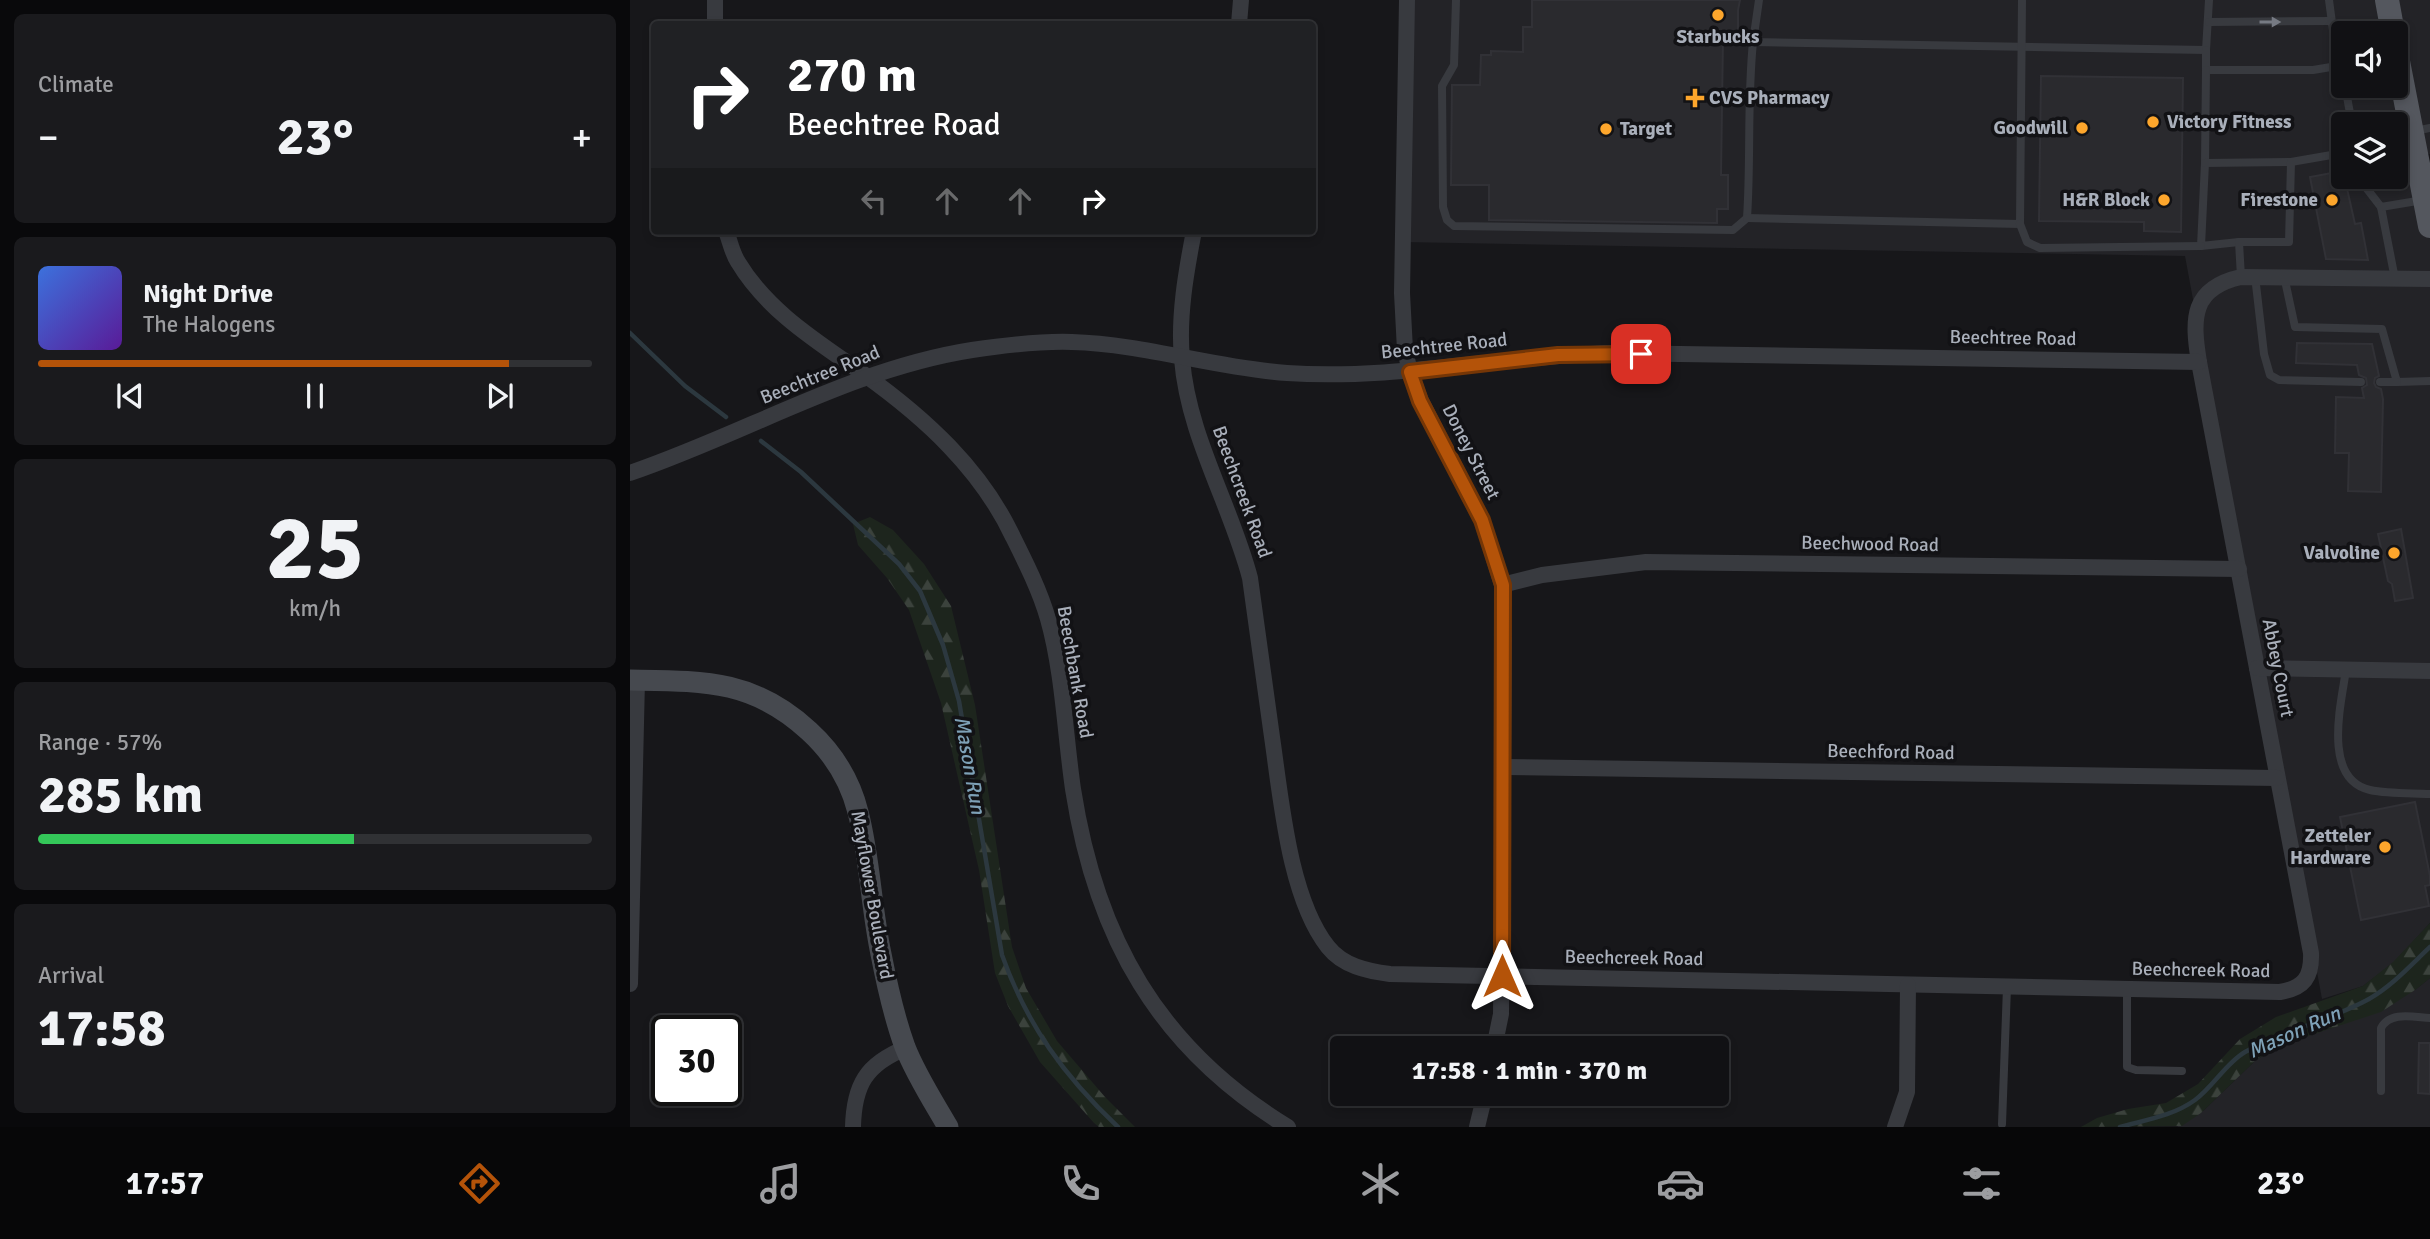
<!DOCTYPE html>
<html lang="en">
<head>
<meta charset="utf-8">
<style>
	:root { --surface:#111114; --page:#1a1a1d; --text:#f1f3f6; --muted:#9c9da0; --line:#303134; --accent:#b45309 }
	body { margin:0; font-family:Signika,sans-serif; background:var(--page); color:var(--text); height:100vh; display:flex; flex-direction:column; font-size:26px; white-space:nowrap }
	* { box-sizing:border-box; margin:0 }
	p { font-size:23px; color:var(--muted) }
	.icon { flex:none; width:38px; height:38px; fill:none; stroke:currentColor; stroke-width:2; stroke-linecap:round; stroke-linejoin:round }
	.map { position:relative; flex:1; overflow:hidden }
	.details { display:flex; flex-direction:column; gap:14px; padding:14px; background:#09090b; width:630px }
	.details>* { flex:none }
	.top-card { position:absolute; left:21px; top:21px; width:665px; height:214px; border-radius:7px; box-shadow:0 4px 10px #0003,0 0 0 2px var(--line); background:#202124; color:#fff; overflow:hidden }
	.buttons { position:absolute; left:1701px; top:21px; display:grid; gap:14px }
	.buttons a { display:grid; place-items:center; width:77px; height:77px; border-radius:7px; background:var(--surface); box-shadow:0 4px 10px #0003,0 0 0 2px var(--line); font-size:35px }
	.speed { position:absolute; left:21px; top:1015px; display:flex; gap:14px; font-size:35px; font-weight:700; text-align:center }
	.speed>* { display:grid; place-content:center; width:91px; height:91px; border-radius:50%; background:var(--surface); box-shadow:0 4px 10px #0003,0 0 0 2px var(--line); line-height:1 }
	.speed .limit { border:4px solid #111; border-radius:10px; background:#fff; color:#111 }
	.pin { position:absolute; display:grid; place-items:center; width:60px; height:60px; color:#fff; margin:-30px; border-radius:14px; box-shadow:0 4px 10px #0006 }
	.me { position:absolute; width:77px; margin:-38px; rotate:0deg; stroke-linejoin:round; filter:drop-shadow(0 0 5px #0008) }
	.turn { display:flex; align-items:center; gap:24px; height:147px; padding:0 21px; font-size:32px }
	.turn .icon { width:91px; height:91px; stroke-width:2.5 }
	.turn b { display:block; font-size:49px; line-height:60px }
	.lanes { display:flex; align-items:center; height:66px; padding:0 21px; background:#0003; justify-content:center; gap:35px; direction:ltr }
	.lanes .off { opacity:.35 }
	.big { font-size:52px; font-weight:700; line-height:1.1 }
	.details .tile { flex:1; display:flex; flex-direction:column; justify-content:center; gap:10px; min-width:0; padding:0 24px; border-radius:10px; background:var(--page) }
	.details .dial { align-items:center; gap:0 }
	.dial b { font-size:91px; line-height:1 }
	.song { display:flex; align-items:center; gap:21px }
	.cover { width:84px; height:84px; border-radius:10px; background:linear-gradient(135deg,hsl(220 70% 55%),hsl(270 70% 35%)) }
	.played { height:7px; border-radius:4px; background:linear-gradient(90deg,var(--accent) 85%,var(--line) 85%) }
	.keys { display:flex; justify-content:space-around; direction:ltr }
	.heat { display:flex; justify-content:space-between; align-items:center; font-size:38px; direction:ltr }
	.charge { height:10px; border-radius:5px; background:linear-gradient(90deg,#34c759 57%,var(--line) 0) }
	.trip { position:absolute; left:700px; top:1036px; width:399px; height:70px; border-radius:7px; background:var(--surface); box-shadow:0 4px 10px #0003,0 0 0 2px var(--line); font-weight:700; line-height:70px; text-align:center }
	.tabs { display:flex; height:112px; justify-content:space-around; align-items:center; background:#070708; color:var(--muted) }
	.tabs .icon { width:49px; height:49px }
	.tabs .selected { color:var(--accent) }
	.tabs b { font-size:32px; color:var(--text) }
	main { display:flex; flex:1; min-height:0 }
	.map>svg:first-child { display:block }
</style>
</head>
<body>
<main>
<section class="details">
<div class="tile"><p>Climate</p>
<div class="heat"><a>−</a><b class="big">23°</b><a>+</a></div>
</div>
<div class="tile">
<div class="song"><i class="cover"></i><div><b>Night Drive</b><p>The Halogens</p></div></div>
<div class="played"></div>
<div class="keys"><svg class="icon" aria-label="previous" viewBox="0 0 24 24"><path d="M18 5L8 12l10 7zM5 5v14"/></svg><svg class="icon" aria-label="pause" viewBox="0 0 24 24"><path d="M8 5v14M16 5v14"/></svg><svg class="icon" aria-label="next" viewBox="0 0 24 24"><path d="M6 5l10 7-10 7zM19 5v14"/></svg></div>
</div>
<div class="tile dial"><b>25</b><p>km/h</p></div>
<div class="tile"><p>Range · 57%</p><b class="big">285 km</b><div class="charge"></div></div>
<div class="tile"><p>Arrival</p><b class="big">17:58</b></div>
</section>
<div class="map">
<svg width="1800" height="1127" viewBox="0 0 1800 1127">
	<defs>
		<pattern id="forest-firs" width="22" height="20" patternUnits="userSpaceOnUse" patternTransform="scale(1.75)"><rect width="22" height="20" fill="#1d251d"/><path d="M5 1l3.5 6h-7zM16 11l3.5 6h-7z" fill="#3b423c"/></pattern>
	</defs>
	<rect width="100%" height="100%" fill="#17171a"/>
	<g fill="#232327" fill-rule="evenodd">
		<path d="M779 0H1800V154L1787 153 1800 226V923L1764 962 1733 986 1692 999 1555 256 773 242ZM1713 33H1766V86H1713ZM1713 124H1766V177H1713Z"/>
		<path d="M1800 978V1127H1547L1571 1113 1627 1059 1660 1042 1785 990Z"/>
	</g>
	<g fill="url(#forest-firs)">
		<path d="M240 517 263 530 294 564 321 606 345 705 382 947 396 988 427 1041 475 1097 505 1127H469L464 1123 410 1062 378 1006 365 973 349 870 311 703 279 610 257 578 228 545 223 524Z"/>
		<path d="M1800 923V978L1785 990 1751 1012 1660 1042 1627 1059 1571 1113 1552 1126 1451 1127 1467 1118 1498 1109 1536 1103 1568 1084 1610 1039 1646 1017 1733 986 1763 962Z"/>
	</g>
	<g fill="none" stroke-linecap="round" stroke-linejoin="round">
		<g stroke="#2c383f" stroke-width="4.5">
			<path d="M0 333 55 386 96 417"/>
			<path d="M131 441 171 472 269 564 290 591 313 645 329 701 372 955C397 1025 434 1076 488 1127"/>
			<path d="M1490 1127C1515 1120 1543 1116 1565 1100 1583 1087 1596 1063 1615 1052 1655 1030 1699 1021 1739 999 1762 986 1781 965 1800 947"/>
		</g>
	</g>
	<g fill="#2a2a2e" stroke="#313136" stroke-width="2">
		<path d="M902 0H1110L1108 10V37H1093L1091 175H1098V209H1087V223L859 220V185H821L822 85H850L851 55H861V51L893 52V27H902Z"/>
		<path d="M1411 76 1553 78 1551 232 1514 231V222L1409 221Z"/>
		<path d="M1713 171 1725 224 1731 223 1738 260 1696 259 1680 177Z"/>
		<path d="M1667 343 1742 344 1749 376 1745 378 1744 383 1746 387 1751 389 1753 399 1751 492 1718 491 1719 453H1705L1706 397 1734 398 1732 388 1737 385 1736 378 1729 375 1727 365 1666 363Z"/>
		<path d="M1771 529 1783 598 1765 601 1762 584 1758 581 1748 534Z"/>
		<path d="M1785 802 1800 876V885L1795 886 1799 906 1731 920 1710 817Z"/>
		<path d="M1789 1043H1800V1094L1788 1093Z"/>
	</g>
	<g fill="none" stroke-linecap="round" stroke-linejoin="round">
		<g stroke="#383a3f" stroke-width="8">
			<path d="M826 0 824 65 812 86 813 207 817 220 824 226 1103 230 1117 218C1121 159 1117 101 1123 42"/>
			<path d="M1129 0 1123 42 1576 50 1579 0"/>
			<path d="M1699 0 1704 38 1713 74"/>
			<path d="M1579 22 1701 21"/>
			<path d="M1576 50V70H1683L1713 65"/>
			<path d="M1576 70 1575 163 1571 246 1609 242"/>
			<path d="M1715 86 1722 124"/>
			<path d="M1717 96 1769 87"/>
			<path d="M1785 131 1800 128"/>
			<path d="M1575 163 1661 162"/>
			<path d="M1732 177 1734 185 1751 207 1765 279"/>
			<path d="M1751 207 1793 200"/>
			<path d="M1117 218 1390 224 1392 0"/>
			<path d="M1390 224 1397 242 1410 248 1571 246"/>
			<path d="M1625 276 1634 354 1640 375 1649 380 1731 382"/>
			<path d="M1654 276 1665 327 1752 329 1767 382 1800 381"/>
			<path d="M1611 277 1609 242H1659L1661 162 1713 153"/>
			<path d="M1750 382H1767"/>
			<path d="M1716 670C1711 704 1692 779 1740 790 1759 794 1781 793 1800 794"/>
			<path d="M1497 989V1067L1506 1070 1552 1071"/>
			<path d="M1751 1091V1028C1760 1011 1783 1017 1800 1018"/>
			<path d="M1372 1124 1377 987"/>
		</g>
		<g stroke="#383a3f" stroke-width="16">
			<path d="M777 0 772 293 775 350 780 372 791 401 852 520 872 585 874 641 871 1014 864 1048"/>
			<path d="M85 24V0"/>
			<path d="M609 24 611 0"/>
			<path d="M96 231C100 241 102 253 108 262 138 312 188 342 235 375 295 418 351 469 383 537 396 563 410 591 418 619 433 672 435 734 443 789 466 937 528 1048 658 1127"/>
			<path d="M564 231C556 272 548 317 552 359 558 436 601 505 620 578 627 631 635 684 642 737 651 798 659 898 698 947 713 966 737 971 760 974L1650 992C1674 988 1682 977 1681 953L1569 362C1562 319 1561 288 1611 277L1800 279"/>
			<path d="M0 473C115 434 221 369 342 350 375 345 409 341 442 342 514 344 585 368 657 373 766 380 873 356 983 353L1569 362"/>
			<path d="M872 585 912 575 1016 562 1609 569"/>
			<path d="M1627 668 1800 671"/>
			<path d="M874 767 1647 778"/>
			<path d="M0 984 7 680"/>
			<path d="M223 1127C224 1085 236 1064 276 1048"/>
			<path d="M847 1127 855 1094"/>
			<path d="M1265 1127 1277 1092 1278 985"/>
		</g>
		<path stroke="#46494f" stroke-width="21" d="M0 680C72 681 123 679 179 731 203 753 220 780 228 812 240 858 241 907 251 954 257 985 264 1017 275 1047 286 1075 303 1101 318 1127"/>
		<g stroke="#54575e" stroke-width="24">
			<path d="M1757 0 1763 33"/>
			<path d="M1766 51 1800 226"/>
		</g>
	</g>
	<defs><path id="oneway-solid" d="M-6-.8H1V-3.2L6.5 0L1 3.2V.8H-6Z" transform="scale(1.75)"/></defs>
	<use fill="#767a83" href="#oneway-solid" transform="translate(1640 22)"/>
	<g fill="none" stroke-linecap="round" stroke-linejoin="round">
		<g stroke="#753606" stroke-width="18">
			<path id="route" d="M872 976 873 585 852 520 790 401 780 372 928 355 1011 354"/>
		</g>
		<use href="#route" stroke="#b45309" stroke-width="12"/>
	</g>
	<g fill="#fda62c" stroke="#121215" stroke-width="2.5">
		<circle cx="1088" cy="15" r="7"/>
		<path d="M1061.5 87.5h7v7h7v7h-7v7h-7v-7h-7v-7h7z"/>
		<circle cx="1523" cy="122" r="7"/>
		<circle cx="1452" cy="128" r="7"/>
		<circle cx="976" cy="129" r="7"/>
		<circle cx="1534" cy="200" r="7"/>
		<circle cx="1702" cy="200" r="7"/>
		<circle cx="1764" cy="553" r="7"/>
		<circle cx="1755" cy="847" r="7"/>
	</g>
	<g text-anchor="middle" dominant-baseline="central" stroke-width="7" stroke-linejoin="round" paint-order="stroke">
		<g font-size="19" font-weight="bold" fill="#a9afba" stroke="#121215" text-anchor="end">
			<text x="1088" y="37" text-anchor="middle">Starbucks</text>
			<text x="1079" y="98" text-anchor="start">CVS Pharmacy</text>
			<text x="1537" y="122" text-anchor="start">Victory Fitness</text>
			<text x="1438" y="128">Goodwill</text>
			<text x="990" y="129" text-anchor="start">Target</text>
			<text x="1520" y="200">H&amp;R Block</text>
			<text x="1688" y="200">Firestone</text>
			<text x="1750" y="553">Valvoline</text>
			<text x="1741" y="836">Zetteler<tspan x="1741" dy="22">Hardware</tspan></text>
		</g>
		<g font-size="19" fill="#a9afba" stroke="#121215">
			<text transform="translate(1383 338) rotate(1)">Beechtree Road</text>
			<text transform="translate(814 346) rotate(-6)">Beechtree Road</text>
			<text transform="translate(190 375) rotate(-22)">Beechtree Road</text>
			<text transform="translate(841 452) rotate(63)">Doney Street</text>
			<text transform="translate(612 492) rotate(70)">Beechcreek Road</text>
			<text transform="translate(1240 544) rotate(1)">Beechwood Road</text>
			<text transform="translate(1648 668) rotate(79)">Abbey Court</text>
			<text transform="translate(445 672) rotate(80)">Beechbank Road</text>
			<text transform="translate(1261 752) rotate(1)">Beechford Road</text>
			<text transform="translate(242 895) rotate(80)">Mayflower Boulevard</text>
			<text transform="translate(1004 958) rotate(1)">Beechcreek Road</text>
			<text transform="translate(1571 970) rotate(1)">Beechcreek Road</text>
		</g>
		<g font-size="21" font-style="italic" fill="#7ea1b7" stroke="#121215">
			<text transform="translate(340 765) rotate(80)">Mason Run</text>
			<text transform="translate(1664 1032) rotate(-24)">Mason Run</text>
		</g>
	</g>
</svg>
<div class="buttons">
<a><svg class="icon" aria-label="sound" viewBox="0 0 24 24"><path d="M4 9h4l5-4v14l-5-4H4zM17 9q2 3 0 6"/></svg></a>
<a><svg class="icon" aria-label="layers" viewBox="0 0 24 24"><path d="M12 4l9 5-9 5-9-5zM3 14l9 5 9-5"/></svg></a>
</div>
<div class="speed"><div class="limit">30</div></div>
<div class="pin" style="left:1011px;top:354px;background:#d93025"><svg class="icon" aria-label="arrive" viewBox="0 0 24 24"><path d="M6 21V4h12l-3 4 3 4H6"/></svg></div>
<svg class="me" style="left:872px;top:976px" viewBox="-20 -20 40 40"><path d="M0-17L14 15 0 8-14 15z" fill="#b45309" stroke="#fff" stroke-width="4"/></svg>
<div class="trip">17:58 · 1 min · 370 m</div>
<div class="top-card">
<div class="turn"><svg class="icon" aria-label="right" viewBox="0 0 24 24"><path d="M7 20v-9h11M14 6l5 5-5 5"/></svg><div><b>270 m</b>Beechtree Road</div></div>
<div class="lanes"><svg class="icon off" aria-label="left" viewBox="0 0 24 24"><path d="M17 20v-9H6M10 6l-5 5 5 5"/></svg><svg class="icon off" aria-label="ahead" viewBox="0 0 24 24"><path d="M12 20V5M6 11l6-6 6 6"/></svg><svg class="icon off" aria-label="ahead" viewBox="0 0 24 24"><path d="M12 20V5M6 11l6-6 6 6"/></svg><svg class="icon" aria-label="right" viewBox="0 0 24 24"><path d="M7 20v-9h11M14 6l5 5-5 5"/></svg></div>
</div>
</div>
</main>
<nav class="tabs">
<b>17:57</b>
<svg class="icon selected" aria-label="directions" viewBox="0 0 24 24"><path d="M12 3l9 9-9 9-9-9zM9 14v-3h6M13 9l2 2-2 2"/></svg>
<svg class="icon" aria-label="music" viewBox="0 0 24 24"><path d="M9 18V5l10-2v13"/><circle cx="6" cy="18" r="3"/><circle cx="16" cy="16" r="3"/></svg>
<svg class="icon" aria-label="phone" viewBox="0 0 24 24"><path d="M5 4h4l2 5-3 2q2 4 5 5l2-3 5 2v4C11 20 4 13 5 4z"/></svg>
<svg class="icon" aria-label="climate" viewBox="0 0 24 24"><path d="M12 3v18M4 7l16 10M4 17L20 7"/></svg>
<svg class="icon" aria-label="car" viewBox="0 0 24 24"><path d="M5 17H2v-5l4-1 3-4h7l3 4 3 1v5h-3M9 17h6M6 11h13"/><circle cx="7" cy="17" r="2"/><circle cx="17" cy="17" r="2"/></svg>
<svg class="icon" aria-label="filters" viewBox="0 0 24 24"><path d="M4 7h16M4 17h16"/><circle cx="9" cy="7" r="2"/><circle cx="15" cy="17" r="2"/></svg>
<b>23°</b>
</nav>
</body>
</html>
